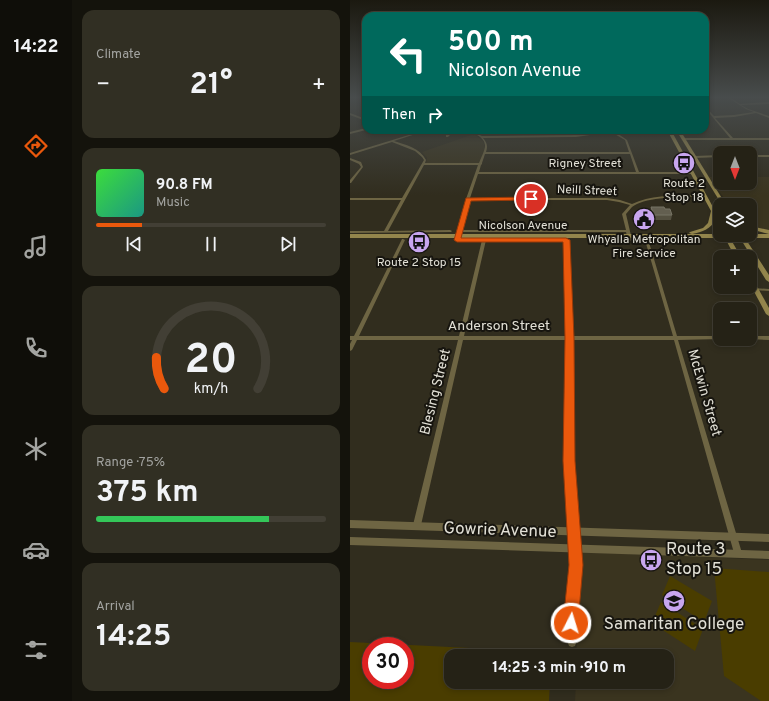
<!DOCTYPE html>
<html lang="en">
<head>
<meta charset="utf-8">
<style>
	:root { --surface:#252216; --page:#312f23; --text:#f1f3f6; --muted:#a3a4a1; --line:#423f35; --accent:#ea580c }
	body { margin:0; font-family:Overpass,sans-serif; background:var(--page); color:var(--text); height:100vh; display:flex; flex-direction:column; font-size:15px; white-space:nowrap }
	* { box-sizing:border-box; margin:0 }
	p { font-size:13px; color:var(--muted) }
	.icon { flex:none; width:22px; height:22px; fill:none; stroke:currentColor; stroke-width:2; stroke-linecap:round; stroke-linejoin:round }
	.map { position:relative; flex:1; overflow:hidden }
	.drawer { display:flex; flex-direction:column; gap:10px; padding:10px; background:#14130c; width:278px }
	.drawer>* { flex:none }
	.top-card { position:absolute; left:12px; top:12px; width:347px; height:122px; border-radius:12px; box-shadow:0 2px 6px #0003,0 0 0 1px var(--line); background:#00695c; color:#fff; overflow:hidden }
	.needle { width:26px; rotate:180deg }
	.fabs { position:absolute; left:363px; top:146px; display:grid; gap:8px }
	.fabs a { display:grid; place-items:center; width:44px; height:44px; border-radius:8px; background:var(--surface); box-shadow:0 2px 6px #0003,0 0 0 1px var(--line); font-size:20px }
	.speed { position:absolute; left:12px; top:637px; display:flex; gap:8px; font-size:20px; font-weight:700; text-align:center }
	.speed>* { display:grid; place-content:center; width:52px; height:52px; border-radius:50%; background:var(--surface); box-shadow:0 2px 6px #0003,0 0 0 1px var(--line); line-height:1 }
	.speed .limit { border:6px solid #d22; background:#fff; color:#111 }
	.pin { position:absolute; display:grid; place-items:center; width:34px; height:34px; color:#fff; margin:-17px; border:2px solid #fff; border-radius:50%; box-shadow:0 1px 4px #0007 }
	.me { position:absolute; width:44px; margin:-22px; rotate:5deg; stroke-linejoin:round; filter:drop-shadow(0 0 3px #0008) }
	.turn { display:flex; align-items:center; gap:14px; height:84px; padding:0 20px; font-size:18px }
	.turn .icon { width:52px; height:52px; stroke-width:2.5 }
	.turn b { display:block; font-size:28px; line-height:34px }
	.then { display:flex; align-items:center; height:38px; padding:0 20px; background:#0003; gap:8px; font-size:15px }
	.big { font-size:30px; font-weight:700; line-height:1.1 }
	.drawer .card { flex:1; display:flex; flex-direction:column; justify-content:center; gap:6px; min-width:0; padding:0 14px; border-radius:12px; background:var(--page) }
	.drawer .dial { align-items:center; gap:0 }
	.dial svg { height:104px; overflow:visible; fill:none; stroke:var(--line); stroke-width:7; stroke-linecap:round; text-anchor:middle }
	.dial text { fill:var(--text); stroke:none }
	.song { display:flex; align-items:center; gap:12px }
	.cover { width:48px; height:48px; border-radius:6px; background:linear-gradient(135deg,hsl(120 70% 55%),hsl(170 70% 35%)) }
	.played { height:4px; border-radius:2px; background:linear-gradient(90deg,var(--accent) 20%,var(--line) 20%) }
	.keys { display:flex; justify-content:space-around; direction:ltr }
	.heat { display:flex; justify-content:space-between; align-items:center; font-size:22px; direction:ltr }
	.charge { height:6px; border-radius:3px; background:linear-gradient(90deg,#34c759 75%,var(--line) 0) }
	.trip { position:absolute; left:94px; top:649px; width:230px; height:40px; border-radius:12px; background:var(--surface); box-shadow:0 2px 6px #0003,0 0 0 1px var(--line); font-weight:700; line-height:40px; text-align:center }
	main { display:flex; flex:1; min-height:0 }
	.tab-bar { display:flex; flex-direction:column; width:72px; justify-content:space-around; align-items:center; background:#0f0e09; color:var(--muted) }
	.tab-bar .icon { width:28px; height:28px }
	.tab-bar .active { color:var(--accent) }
	.tab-bar b { font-size:18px; color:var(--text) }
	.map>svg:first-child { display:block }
</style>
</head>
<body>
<main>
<nav class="tab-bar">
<b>14:22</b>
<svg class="icon active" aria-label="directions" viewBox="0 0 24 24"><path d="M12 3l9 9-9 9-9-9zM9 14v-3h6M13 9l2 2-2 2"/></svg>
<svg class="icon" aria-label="music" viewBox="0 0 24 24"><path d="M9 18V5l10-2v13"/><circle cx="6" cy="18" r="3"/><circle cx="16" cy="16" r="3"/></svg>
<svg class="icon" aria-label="phone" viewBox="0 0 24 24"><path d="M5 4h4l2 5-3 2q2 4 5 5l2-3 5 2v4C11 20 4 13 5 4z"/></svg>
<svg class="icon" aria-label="climate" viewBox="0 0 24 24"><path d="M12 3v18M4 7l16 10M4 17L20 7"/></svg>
<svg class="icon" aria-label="car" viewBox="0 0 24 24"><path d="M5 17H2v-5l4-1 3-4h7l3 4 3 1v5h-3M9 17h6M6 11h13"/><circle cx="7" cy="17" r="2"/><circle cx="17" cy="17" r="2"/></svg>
<svg class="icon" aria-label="filters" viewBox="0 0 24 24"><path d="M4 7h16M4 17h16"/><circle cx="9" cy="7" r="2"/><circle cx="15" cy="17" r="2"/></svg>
</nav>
<section class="drawer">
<div class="card"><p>Climate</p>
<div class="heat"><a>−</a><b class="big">21°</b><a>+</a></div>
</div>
<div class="card">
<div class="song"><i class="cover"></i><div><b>90.8 FM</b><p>Music</p></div></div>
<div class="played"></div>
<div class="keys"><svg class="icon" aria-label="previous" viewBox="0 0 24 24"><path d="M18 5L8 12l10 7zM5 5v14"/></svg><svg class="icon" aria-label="pause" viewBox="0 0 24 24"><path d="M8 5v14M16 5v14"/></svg><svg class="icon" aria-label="next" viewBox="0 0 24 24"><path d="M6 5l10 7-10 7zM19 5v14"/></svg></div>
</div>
<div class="card dial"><svg viewBox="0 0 100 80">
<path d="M14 69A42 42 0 1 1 86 69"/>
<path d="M14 69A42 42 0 0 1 8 45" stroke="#ea580c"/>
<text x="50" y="56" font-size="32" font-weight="700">20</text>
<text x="50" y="72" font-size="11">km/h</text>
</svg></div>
<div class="card"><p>Range · 75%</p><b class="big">375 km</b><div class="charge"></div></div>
<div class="card"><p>Arrival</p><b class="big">14:25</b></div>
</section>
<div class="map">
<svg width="419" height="701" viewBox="0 0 419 701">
	<rect width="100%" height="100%" fill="#312d1e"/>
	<g fill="#3a341f">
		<path d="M124 134 133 141 135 147 131 163H76L77 158 72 152Z"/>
		<path d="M359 177H370V183H400V177H419V231L400 225V205H379Z"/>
		<path d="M232 552 419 560V701H225L226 682H317V656H226Z"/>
	</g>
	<g fill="#4a3d00" fill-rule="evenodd">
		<path d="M126 130H247L205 134H136Z"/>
		<path d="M364 568 419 572V701H411L374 676Z"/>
		<path d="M320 576 362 601 354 622 312 595Z"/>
		<path d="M311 602 353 629 345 651 302 623Z"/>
		<path d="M0 642 201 652V656H101V682H200L199 701H0ZM21 646H55V680H21Z"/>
	</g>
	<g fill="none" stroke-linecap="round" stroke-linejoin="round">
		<g fill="#6e6543" fill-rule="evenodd">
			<path d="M11 97H16V99Z"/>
			<path d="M377 97H379L390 104 419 102V104L391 105 398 109 419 116V118L406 113 384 117 365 118 383 138H419V140H333L334 138H380L355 108V106L364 116 384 115 404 112 396 109Z"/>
			<path d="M0 113 16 119V121L0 115Z"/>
			<path d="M16 128V130L0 134V132Z"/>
			<path d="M75 130H78L44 141C56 145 70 148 76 160L75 163H129C131 158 134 152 135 147 136 137 123 133 116 130L121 131 132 136 226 135 260 130H266L264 131 277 140 289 172H342L343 173 342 174H128L120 198H257L270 200 282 204C303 194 331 195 354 195L356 196 354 197C337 197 295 196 282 207 280 209 278 212 276 214L282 240 280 241 278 240 276 232H111L109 240 107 241 105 240 116 199 128 165H74L38 231 100 230 102 231 101 232 0 233V231H34L51 200H0V198H52L74 160 72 157 65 151 42 142 0 155V153ZM261 132 275 140 279 152H136C138 146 137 143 133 138L226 137ZM135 154H280L286 172H129L131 165 132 164V163ZM119 200H257L269 202 280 205 272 214 276 230H111Z"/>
			<path d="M104 130H107L102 133 98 137H96V135L100 131Z"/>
			<path d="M370 155V157L345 158 344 157 345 156Z"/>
			<rect x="400" y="155" width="19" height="2"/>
			<path d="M0 158 11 162 13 167 1 183H0V180L11 167 9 164 0 160Z"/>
			<path d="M52 239H53L55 240 9 336H109L132 240 134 239 136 240 114 336H217L214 240 216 239 218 240 221 336H323L295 240 297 239H298L327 336H370V339H372L328 340 392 553 391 556 388 557 385 556 384 553 324 340H221L222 461 230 565 225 623 226 643 225 646 222 647 219 646 218 643 217 623 222 565 216 461 217 340H113L71 525 69 527 67 528 65 527 63 525 108 340H7L2 350 0 351V344L2 340H0V336H4Z"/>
			<path d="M403 288 419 289V291L405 290H403Z"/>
			<path d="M400 336H419V340L398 339H400Z"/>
		</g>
		<g fill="#6e6543" fill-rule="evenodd">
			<path d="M0 520 419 534V542L0 528Z"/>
			<path d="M0 537 419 551V559L0 545Z"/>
		</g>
		<g fill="#93854c" fill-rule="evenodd">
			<path d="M317 130H321L370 220V225H368L365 219C362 229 352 232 342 234H419V238H395L419 275V282L416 280 390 238H380L391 257H385L375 238H0V234H342L339 233 340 232 353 228 358 223 361 211Z"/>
			<path d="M326 130H330L376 205H372Z"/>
			<path d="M400 226 419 230V234L400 229Z"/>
			<path d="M400 277 403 279 419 308V316L416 314 400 284Z"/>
		</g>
	</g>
	<path fill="#545040" d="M301 207 315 209 322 215 321 220H303L300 213Z"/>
	<path fill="#635f50" stroke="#777465" d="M301 207H314L315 209H320L322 215H304Z"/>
	<linearGradient id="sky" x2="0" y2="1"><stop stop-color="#1b1910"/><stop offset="0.5" stop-color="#484c4c"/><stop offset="1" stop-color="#484c4c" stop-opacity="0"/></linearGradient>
	<rect width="419" height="195" fill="url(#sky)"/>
	<path fill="#ea580c" stroke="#983908" d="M181 197 183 198V200L121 201 111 238H216L220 240 224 338 225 461 233 565 228 623 226 628 221 630 216 628 213 623 219 565 213 461 215 338 213 242H107L104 240 116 198Z"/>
	<defs>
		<g id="bus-disc" transform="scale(1.15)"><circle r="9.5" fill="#c8a6ef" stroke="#17150f"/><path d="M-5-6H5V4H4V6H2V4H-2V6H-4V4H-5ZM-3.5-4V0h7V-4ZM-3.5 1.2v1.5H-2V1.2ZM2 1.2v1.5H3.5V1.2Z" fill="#111"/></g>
		<g id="civic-disc" transform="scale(1.15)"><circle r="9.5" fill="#c8a6ef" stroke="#17150f"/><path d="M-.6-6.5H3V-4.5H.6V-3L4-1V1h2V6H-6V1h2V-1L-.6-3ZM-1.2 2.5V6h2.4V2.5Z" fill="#111"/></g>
		<g id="school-disc" transform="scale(1.15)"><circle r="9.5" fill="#c8a6ef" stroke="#17150f"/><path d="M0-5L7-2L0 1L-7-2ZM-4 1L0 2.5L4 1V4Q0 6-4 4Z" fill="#111"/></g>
	</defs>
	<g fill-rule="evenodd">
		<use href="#bus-disc" x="334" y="163"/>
		<use href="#civic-disc" x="294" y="219"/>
		<use href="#bus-disc" x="69" y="242"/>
		<use href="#bus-disc" x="301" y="560"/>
		<use href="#school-disc" x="324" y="601"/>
	</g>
	<g text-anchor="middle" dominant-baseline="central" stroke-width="4" stroke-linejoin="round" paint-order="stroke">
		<g font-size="12" fill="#e2e0d6" stroke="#17150f">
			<text x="235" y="164">Rigney Street</text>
			<text transform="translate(237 191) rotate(2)">Neill Street</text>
			<text x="173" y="226">Nicolson Avenue</text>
		</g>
		<g font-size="12" fill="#e2e0d6" stroke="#17150f">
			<text x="334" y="184">Route 2<tspan x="334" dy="14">Stop 18</tspan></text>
			<text x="294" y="240">Whyalla Metropolitan<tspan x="294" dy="14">Fire Service</tspan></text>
			<text x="69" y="263">Route 2 Stop 15</text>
		</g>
		<g font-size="14" fill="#e2e0d6" stroke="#17150f">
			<text x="149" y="326">Anderson Street</text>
			<text transform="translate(86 392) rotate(-76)">Blesing Street</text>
			<text transform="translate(354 393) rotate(74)">McEwin Street</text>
		</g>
		<g font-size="17" fill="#e2e0d6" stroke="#17150f">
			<text transform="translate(150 531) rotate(2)">Gowrie Avenue</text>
		</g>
		<g font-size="17" fill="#e2e0d6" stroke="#17150f" text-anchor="start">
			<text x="316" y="550">Route 3<tspan x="316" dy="20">Stop 15</tspan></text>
			<text x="324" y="625" text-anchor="middle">Samaritan College</text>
		</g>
	</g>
</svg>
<div class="fabs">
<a><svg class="needle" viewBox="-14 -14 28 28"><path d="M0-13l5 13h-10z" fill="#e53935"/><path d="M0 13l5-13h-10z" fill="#a3a4a1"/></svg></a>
<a><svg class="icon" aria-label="layers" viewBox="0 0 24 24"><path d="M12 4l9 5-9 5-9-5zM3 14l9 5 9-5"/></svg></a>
<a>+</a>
<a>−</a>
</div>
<div class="speed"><div class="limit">30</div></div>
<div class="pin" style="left:181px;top:199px;background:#d93025"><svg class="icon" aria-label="arrive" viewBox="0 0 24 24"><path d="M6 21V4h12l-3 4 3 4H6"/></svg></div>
<svg class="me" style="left:221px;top:623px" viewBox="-20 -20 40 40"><circle r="17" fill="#ea580c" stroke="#fff" stroke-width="3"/><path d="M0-11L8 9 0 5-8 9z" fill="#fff"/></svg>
<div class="trip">14:25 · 3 min · 910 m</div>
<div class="top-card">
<div class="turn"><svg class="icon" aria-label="left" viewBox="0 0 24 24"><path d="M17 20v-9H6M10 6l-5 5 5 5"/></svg><div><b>500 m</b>Nicolson Avenue</div></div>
<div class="then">Then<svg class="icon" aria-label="right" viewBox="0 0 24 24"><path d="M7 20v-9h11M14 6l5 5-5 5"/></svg></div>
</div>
</div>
</main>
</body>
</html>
